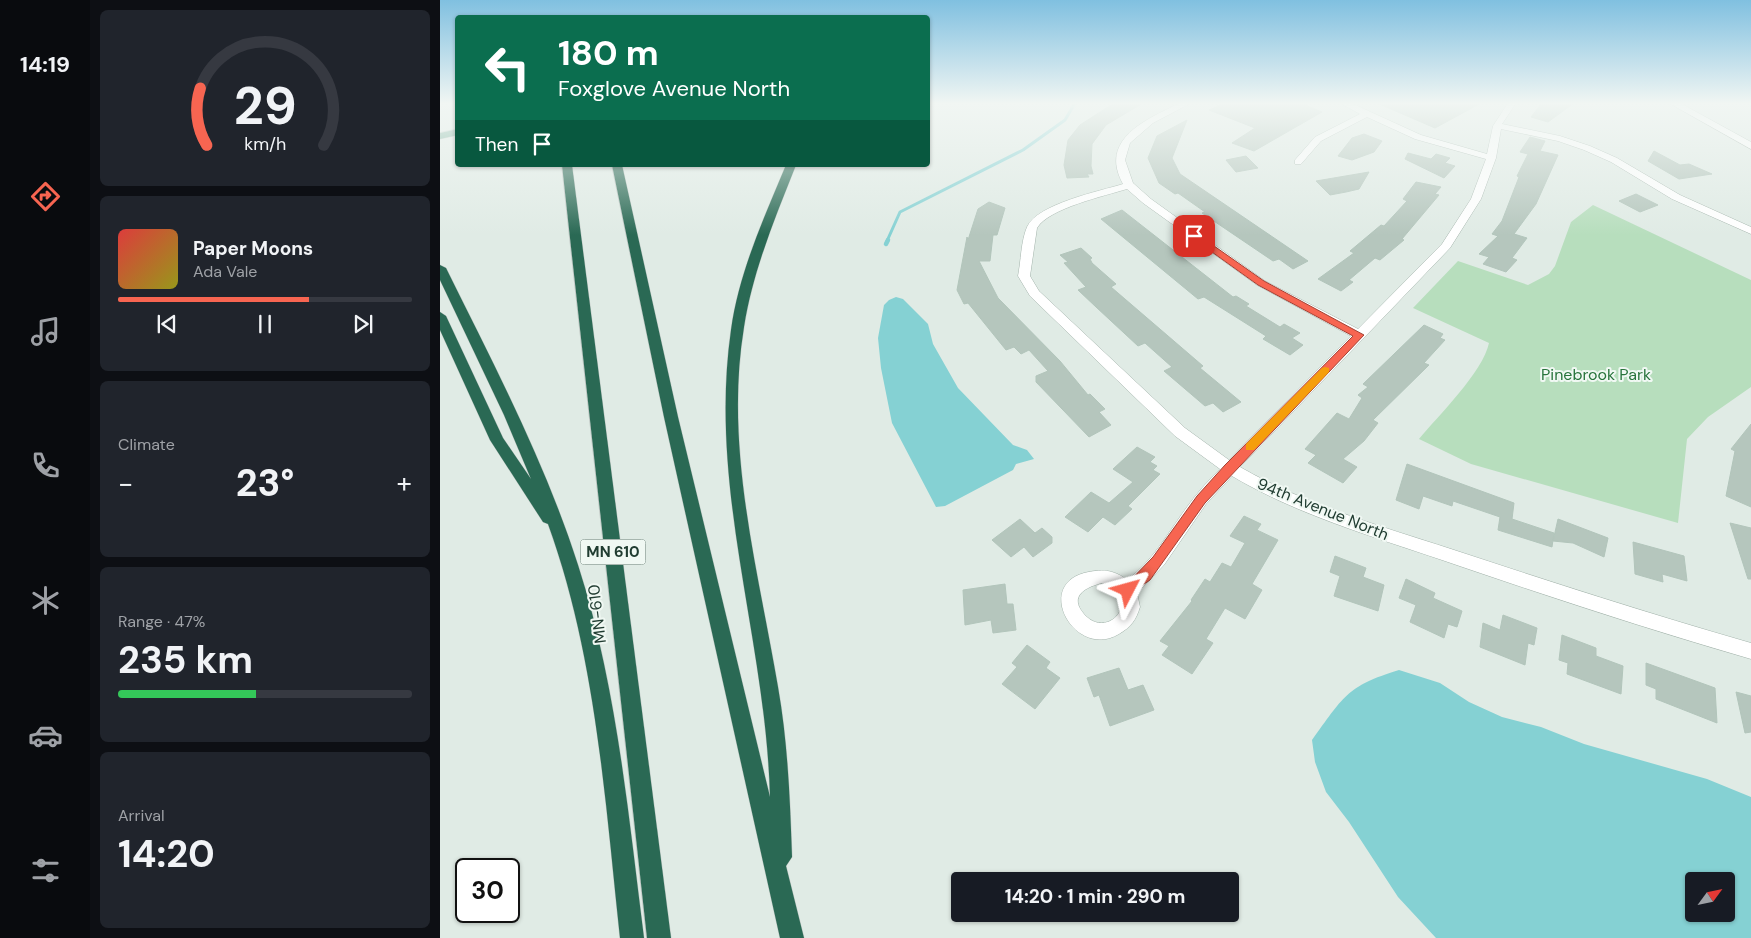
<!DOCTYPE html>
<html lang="en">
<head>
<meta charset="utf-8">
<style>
	:root { --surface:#171b24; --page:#20242c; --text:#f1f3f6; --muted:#9ea1a6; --line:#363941; --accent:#f76551 }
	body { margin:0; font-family:"DM Sans",sans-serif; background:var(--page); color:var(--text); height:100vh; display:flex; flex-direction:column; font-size:19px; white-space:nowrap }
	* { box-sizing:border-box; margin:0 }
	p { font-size:16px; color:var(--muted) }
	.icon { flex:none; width:28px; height:28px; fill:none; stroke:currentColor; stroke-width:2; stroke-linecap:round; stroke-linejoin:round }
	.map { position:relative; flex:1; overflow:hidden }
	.drawer { display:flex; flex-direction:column; gap:10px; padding:10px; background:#0d0f14; width:350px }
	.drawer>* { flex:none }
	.top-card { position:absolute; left:15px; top:15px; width:475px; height:152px; border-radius:5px; box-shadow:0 1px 4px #0004; background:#0b6e4f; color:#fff; overflow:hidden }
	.needle { width:32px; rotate:57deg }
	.controls { position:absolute; left:1245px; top:872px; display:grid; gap:10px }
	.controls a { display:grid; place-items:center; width:50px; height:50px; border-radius:5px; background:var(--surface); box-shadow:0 1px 4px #0004; font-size:25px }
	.speed { position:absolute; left:15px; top:858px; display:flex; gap:10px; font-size:25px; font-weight:700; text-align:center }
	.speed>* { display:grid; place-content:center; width:65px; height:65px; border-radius:50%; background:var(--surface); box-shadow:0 1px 4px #0004; line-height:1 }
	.speed .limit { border:2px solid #111; border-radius:8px; background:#fff; color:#111 }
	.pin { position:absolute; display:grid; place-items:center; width:42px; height:42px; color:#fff; margin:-21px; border-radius:10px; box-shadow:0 2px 8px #0006 }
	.me { position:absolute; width:55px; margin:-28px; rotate:51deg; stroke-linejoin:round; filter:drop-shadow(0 0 4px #0008) }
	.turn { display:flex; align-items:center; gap:18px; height:105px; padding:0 20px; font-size:22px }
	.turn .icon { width:65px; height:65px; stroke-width:2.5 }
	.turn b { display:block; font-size:35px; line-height:42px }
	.then { display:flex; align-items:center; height:48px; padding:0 20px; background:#0003; gap:10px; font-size:19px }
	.big { font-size:38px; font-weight:700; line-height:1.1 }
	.drawer .widget { flex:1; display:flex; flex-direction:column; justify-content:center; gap:8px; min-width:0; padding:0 18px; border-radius:8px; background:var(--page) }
	.drawer .dial { align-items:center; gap:0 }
	.dial svg { height:130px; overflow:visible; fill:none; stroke:var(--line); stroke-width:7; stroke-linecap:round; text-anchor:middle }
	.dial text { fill:var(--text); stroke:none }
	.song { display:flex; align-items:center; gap:15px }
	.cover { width:60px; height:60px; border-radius:8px; background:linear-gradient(135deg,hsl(0 70% 55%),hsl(60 70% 35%)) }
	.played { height:5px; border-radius:2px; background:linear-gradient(90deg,var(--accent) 65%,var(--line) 65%) }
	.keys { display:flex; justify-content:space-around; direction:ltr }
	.heat { display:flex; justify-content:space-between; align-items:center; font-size:28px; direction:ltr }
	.charge { height:8px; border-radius:4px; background:linear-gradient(90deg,#34c759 47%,var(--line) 0) }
	.trip { position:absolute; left:511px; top:872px; width:288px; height:50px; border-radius:5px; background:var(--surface); box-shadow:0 1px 4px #0004; font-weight:700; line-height:50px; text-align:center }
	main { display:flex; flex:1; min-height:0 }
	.dock { display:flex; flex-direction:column; width:90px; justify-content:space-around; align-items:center; background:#090b0e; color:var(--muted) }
	.dock .icon { width:35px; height:35px }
	.dock .current { color:var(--accent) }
	.dock b { font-size:22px; color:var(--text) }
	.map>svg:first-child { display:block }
</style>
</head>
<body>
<main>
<nav class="dock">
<b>14:19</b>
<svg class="icon current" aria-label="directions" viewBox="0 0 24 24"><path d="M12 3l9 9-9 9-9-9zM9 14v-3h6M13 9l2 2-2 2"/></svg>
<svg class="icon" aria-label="music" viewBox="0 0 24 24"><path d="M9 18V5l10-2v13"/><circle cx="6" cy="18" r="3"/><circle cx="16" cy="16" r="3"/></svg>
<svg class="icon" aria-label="phone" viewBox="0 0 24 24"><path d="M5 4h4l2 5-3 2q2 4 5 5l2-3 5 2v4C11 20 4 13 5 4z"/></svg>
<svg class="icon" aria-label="climate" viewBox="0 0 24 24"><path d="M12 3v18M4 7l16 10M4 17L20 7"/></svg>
<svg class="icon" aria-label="car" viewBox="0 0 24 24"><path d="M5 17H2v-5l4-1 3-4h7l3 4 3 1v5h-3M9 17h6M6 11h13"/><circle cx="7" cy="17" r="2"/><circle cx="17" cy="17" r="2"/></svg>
<svg class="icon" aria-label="filters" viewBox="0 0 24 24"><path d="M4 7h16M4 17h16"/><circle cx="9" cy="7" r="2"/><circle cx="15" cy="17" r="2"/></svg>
</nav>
<section class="drawer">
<div class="widget dial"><svg viewBox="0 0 100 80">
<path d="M14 69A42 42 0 1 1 86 69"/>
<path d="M14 69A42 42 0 0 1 10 34" stroke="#f76551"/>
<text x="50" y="56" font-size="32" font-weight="700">29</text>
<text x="50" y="72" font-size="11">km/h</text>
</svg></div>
<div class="widget">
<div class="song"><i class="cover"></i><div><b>Paper Moons</b><p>Ada Vale</p></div></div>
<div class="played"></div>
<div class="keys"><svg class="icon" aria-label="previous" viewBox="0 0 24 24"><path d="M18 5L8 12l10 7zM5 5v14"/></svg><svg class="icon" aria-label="pause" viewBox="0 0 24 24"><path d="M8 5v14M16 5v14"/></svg><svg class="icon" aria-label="next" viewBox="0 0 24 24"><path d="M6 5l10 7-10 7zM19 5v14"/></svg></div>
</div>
<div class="widget"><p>Climate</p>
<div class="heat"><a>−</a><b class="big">23°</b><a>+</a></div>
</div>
<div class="widget"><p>Range · 47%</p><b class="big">235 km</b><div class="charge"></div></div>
<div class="widget"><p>Arrival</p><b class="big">14:20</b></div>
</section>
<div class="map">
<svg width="1311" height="938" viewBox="0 0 1311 938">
	<rect width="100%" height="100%" fill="#e0ebe5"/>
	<path fill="#b7debd" d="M1153 205 1311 280V387L1268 417 1247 439 1238 523 1031 464 979 439C998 416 1043 372 1049 343L973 308 1018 261 1088 285 1109 274 1115 266 1131 222Z"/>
	<g fill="#85d1d3" fill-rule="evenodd">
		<path d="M456 297 463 299 488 324 493 344 518 388 573 445 587 450 594 459 576 464 573 470 505 506 496 507 452 423 441 368 438 338 444 305 449 300Z"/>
		<path d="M959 670 1000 683 1029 702 1062 717 1101 727 1144 744 1267 779 1311 797V938H996L958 897 909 822 886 792 875 762 872 740C903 698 906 686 959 670ZM1254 881H1286V914H1254Z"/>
	</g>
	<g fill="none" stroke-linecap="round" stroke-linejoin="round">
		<path stroke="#85d1d3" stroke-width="3" d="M447 241 460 212 583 150 625 120 635 103"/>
		<path stroke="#85d1d3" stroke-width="4.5" d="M446 244 448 240"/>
	</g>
	<g fill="#b5c6bd" stroke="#b2c5bb">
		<path d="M674 103H703L666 125 652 144 651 166 653 174H647L649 177 627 178 624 165 628 140 640 125Z"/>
		<path d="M785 103H860L882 112 814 151 792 143 815 128 769 110Z"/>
		<path d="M937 103H1041L995 128Z"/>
		<path d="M1102 103H1134L1108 122 1091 117Z"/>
		<path d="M747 120 732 158 740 174 868 261 853 269 839 259 833 261 762 213 765 212 738 193 735 194 719 183 708 158 717 136Z"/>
		<path d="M924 134 942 141 934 152 912 160 898 156 912 138Z"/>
		<path d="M1090 137 1105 141 1100 151 1118 155 1096 204 1074 234 1087 238 1072 258 1077 260 1066 272 1043 264 1049 257 1039 254 1058 236 1052 234 1062 221 1079 177 1077 176 1088 154 1080 152Z"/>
		<path d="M1214 151 1240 165 1249 164 1272 174 1239 179 1208 161Z"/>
		<path d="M968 153 991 159 996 154 1010 158 1005 163 1015 166 1004 178 965 159Z"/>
		<path d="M806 156 818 168 796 172 786 160Z"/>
		<path d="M929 172 919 189 906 192 890 195 876 181Z"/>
		<path d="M976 182 1001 187 995 194 999 195 962 239 964 240 940 260 935 258 909 280 913 282 901 291 878 279 914 253 910 251 941 225 944 226 967 201 963 199Z"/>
		<path d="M1196 194 1218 205 1200 212 1179 201Z"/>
		<path d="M549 202 565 208 557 235H553L550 261H539L558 298 620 361 648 395 650 394 665 409 659 412 671 425 649 437 596 382V376L608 371 589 350 581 354 574 347 566 350 528 303 524 304 517 290 527 237 528 240 538 209Z"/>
		<path d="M682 210 793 297 796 296 809 304 806 306 840 327 844 324 860 333 852 338 863 345 850 355 823 339 826 336 764 297 758 299 661 219Z"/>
		<path d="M641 248 652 258 650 259 652 263 676 284 671 287 763 366 760 368 801 402 783 412 773 403 765 406 724 371 732 367 705 343 698 346 656 307 638 290 646 287 624 263 628 262 620 255Z"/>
		<path d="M984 325 1003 334 1000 338 1005 340 984 363 989 365 933 420 938 423 924 441 903 459 917 467 903 483 868 463 876 455 865 449 897 413 909 419 922 398 918 395 928 387 923 384Z"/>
		<path d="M1311 424V507L1286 496 1295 451 1291 449Z"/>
		<path d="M697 447 715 457 710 462 717 466 713 470 720 474 688 506 692 509 675 525 663 517 648 532 625 517 651 492 669 503 693 482 673 469Z"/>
		<path d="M967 464 1074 503 1072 519 1114 533 1112 547 1058 530 1060 517 1013 501 1012 506 983 496 979 509 956 500Z"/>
		<path d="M804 516 821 524 817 530 838 540 812 584 822 590 805 619 785 608 766 639 773 643 752 674 722 655 729 646 720 641 752 601 751 600 765 579 770 582 782 563 791 567 805 543 790 536Z"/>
		<path d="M580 519 595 533 602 528 612 537V543L593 557 584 547 571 557 552 540Z"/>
		<path d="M1118 519 1168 538 1164 557 1133 543 1113 541Z"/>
		<path d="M1290 523 1311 528V579H1308Z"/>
		<path d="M1193 542 1244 556 1247 581 1222 574 1223 582 1195 574Z"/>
		<path d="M895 556 926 568 923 577 944 585 938 611 894 596 900 576 890 572Z"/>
		<path d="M966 579 995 593 993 598 1022 611 1017 627 1008 624 1004 638 970 622 976 605 959 598Z"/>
		<path d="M565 584 567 604H573L576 630 553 633 551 620 525 625 523 590Z"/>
		<path d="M1063 615 1097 628 1094 645 1088 643 1085 665 1040 647 1043 623 1060 630Z"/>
		<path d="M1122 635 1156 648V656L1183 666 1181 694 1127 674 1128 663 1119 660Z"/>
		<path d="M587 645 610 662 606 668 620 678 595 709 562 684 577 667 572 663Z"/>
		<path d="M1206 663 1275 688 1277 723 1216 699V689L1206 685Z"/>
		<path d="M679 668 688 690 703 685 714 710 670 726 659 695 654 697 647 678Z"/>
		<path d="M1296 692 1311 696V732L1305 733Z"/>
	</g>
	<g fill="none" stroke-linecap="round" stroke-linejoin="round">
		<g stroke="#a3b3ab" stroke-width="1">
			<g id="minor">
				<path d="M740 103H751L713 123 690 143 685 160 693 183 711 199 825 281 918 329 1002 244 1031 199 1046 159 975 139 927 117 881 141 861 164H855V160L875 137 920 114 900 103H911L981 135 1047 154 1053 126 1068 103H1076L1062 124 1120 136 1150 146 1177 158 1240 195 1311 227V234L1232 199 1171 162 1144 150 1118 141 1061 129 1056 158 1041 199 1010 248 800 467C866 505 940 526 1011 549 1111 582 1210 614 1311 643V659C1207 629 1104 595 1002 560 931 536 856 514 792 476L766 504 724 565 697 593 700 607C696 620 691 627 679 634 636 660 594 587 644 573 661 569 673 569 687 580 713 561 728 533 747 507 757 493 768 481 780 469L735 436 590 296 578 276C581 261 581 241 587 227 597 204 660 191 683 184 658 139 707 119 740 103ZM687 189 703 203 817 285 911 336 789 460 745 428 599 291 590 276 597 228C609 208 665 196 687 189ZM662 583C705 597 668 642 644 614 628 596 646 587 662 583Z"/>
				<path d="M1229 103H1240L1311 142V149Z"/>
			</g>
		</g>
		<g stroke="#c1c8c5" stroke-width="1">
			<path id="major" d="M18 129V135L0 139V133Z"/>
		</g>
		<g stroke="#c1c8c5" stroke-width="1">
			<g id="highway">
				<path d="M122 165H132L231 938H207Z"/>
				<path d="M172 165H182L238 417 330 797C326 639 268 490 291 330 299 272 324 218 346 165H356C335 218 313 270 304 327 284 448 318 569 338 687 348 744 350 800 352 857L346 866 364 938H340L224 417Z"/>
				<path d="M0 265 6 268C54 365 105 462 138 565 177 686 188 813 204 938H180C165 799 156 656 108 524L103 522 50 440 0 330V312L6 316 63 438 91 479 64 415 0 280Z"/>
			</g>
		</g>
		<use href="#minor" fill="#fff" fill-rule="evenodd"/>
		<use href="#major" fill="#62a38a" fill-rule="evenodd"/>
		<use href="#highway" fill="#2a6954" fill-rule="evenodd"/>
	</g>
	<linearGradient id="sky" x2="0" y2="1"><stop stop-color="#80c0e0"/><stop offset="0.44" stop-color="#f1f6f3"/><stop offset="1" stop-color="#f1f6f3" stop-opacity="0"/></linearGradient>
	<rect width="1311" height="235" fill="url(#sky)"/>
	<path fill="#f76551" stroke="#a14235" d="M751 234H757L824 281 924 335 765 503 710 580 688 595 683 594 681 590 713 557 757 496 785 465 913 336 818 285 751 237Z"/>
	<path fill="#f59e0b" d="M885 367 889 368V372L814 450H806V444L882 368Z"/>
	<g text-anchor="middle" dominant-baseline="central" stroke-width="4" stroke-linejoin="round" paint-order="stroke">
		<rect fill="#f0f8f3" stroke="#5e746b" stroke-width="1" x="140.5" y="539.5" width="65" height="25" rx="4"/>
		<g font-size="15" font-weight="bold" fill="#203c31">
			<text x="173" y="552">MN 610</text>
		</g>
		<g font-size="16" fill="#28743c" stroke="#f0f8f3">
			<text x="1156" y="374">Pinebrook Park</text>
		</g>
		<g font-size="16" fill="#203c31" stroke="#f0f8f3">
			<text transform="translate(883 509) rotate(22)">94th Avenue North</text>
			<text transform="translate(157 614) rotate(-97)">MN-610</text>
		</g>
	</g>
</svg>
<div class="controls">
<a><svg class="needle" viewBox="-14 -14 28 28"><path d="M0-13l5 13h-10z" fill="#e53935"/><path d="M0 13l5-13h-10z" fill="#9ea1a6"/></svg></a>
</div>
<div class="speed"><div class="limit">30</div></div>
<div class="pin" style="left:754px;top:236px;background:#d93025"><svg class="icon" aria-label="arrive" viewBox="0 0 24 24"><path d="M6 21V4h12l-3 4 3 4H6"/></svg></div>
<svg class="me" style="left:688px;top:590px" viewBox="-20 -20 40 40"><path d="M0-17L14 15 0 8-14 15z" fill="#f76551" stroke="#fff" stroke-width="4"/></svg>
<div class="trip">14:20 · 1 min · 290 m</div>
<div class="top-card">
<div class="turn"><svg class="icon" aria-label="left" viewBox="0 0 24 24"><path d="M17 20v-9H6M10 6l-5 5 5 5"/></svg><div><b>180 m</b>Foxglove Avenue North</div></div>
<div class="then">Then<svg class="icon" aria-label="arrive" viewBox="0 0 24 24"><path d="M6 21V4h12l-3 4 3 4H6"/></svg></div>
</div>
</div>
</main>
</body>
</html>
